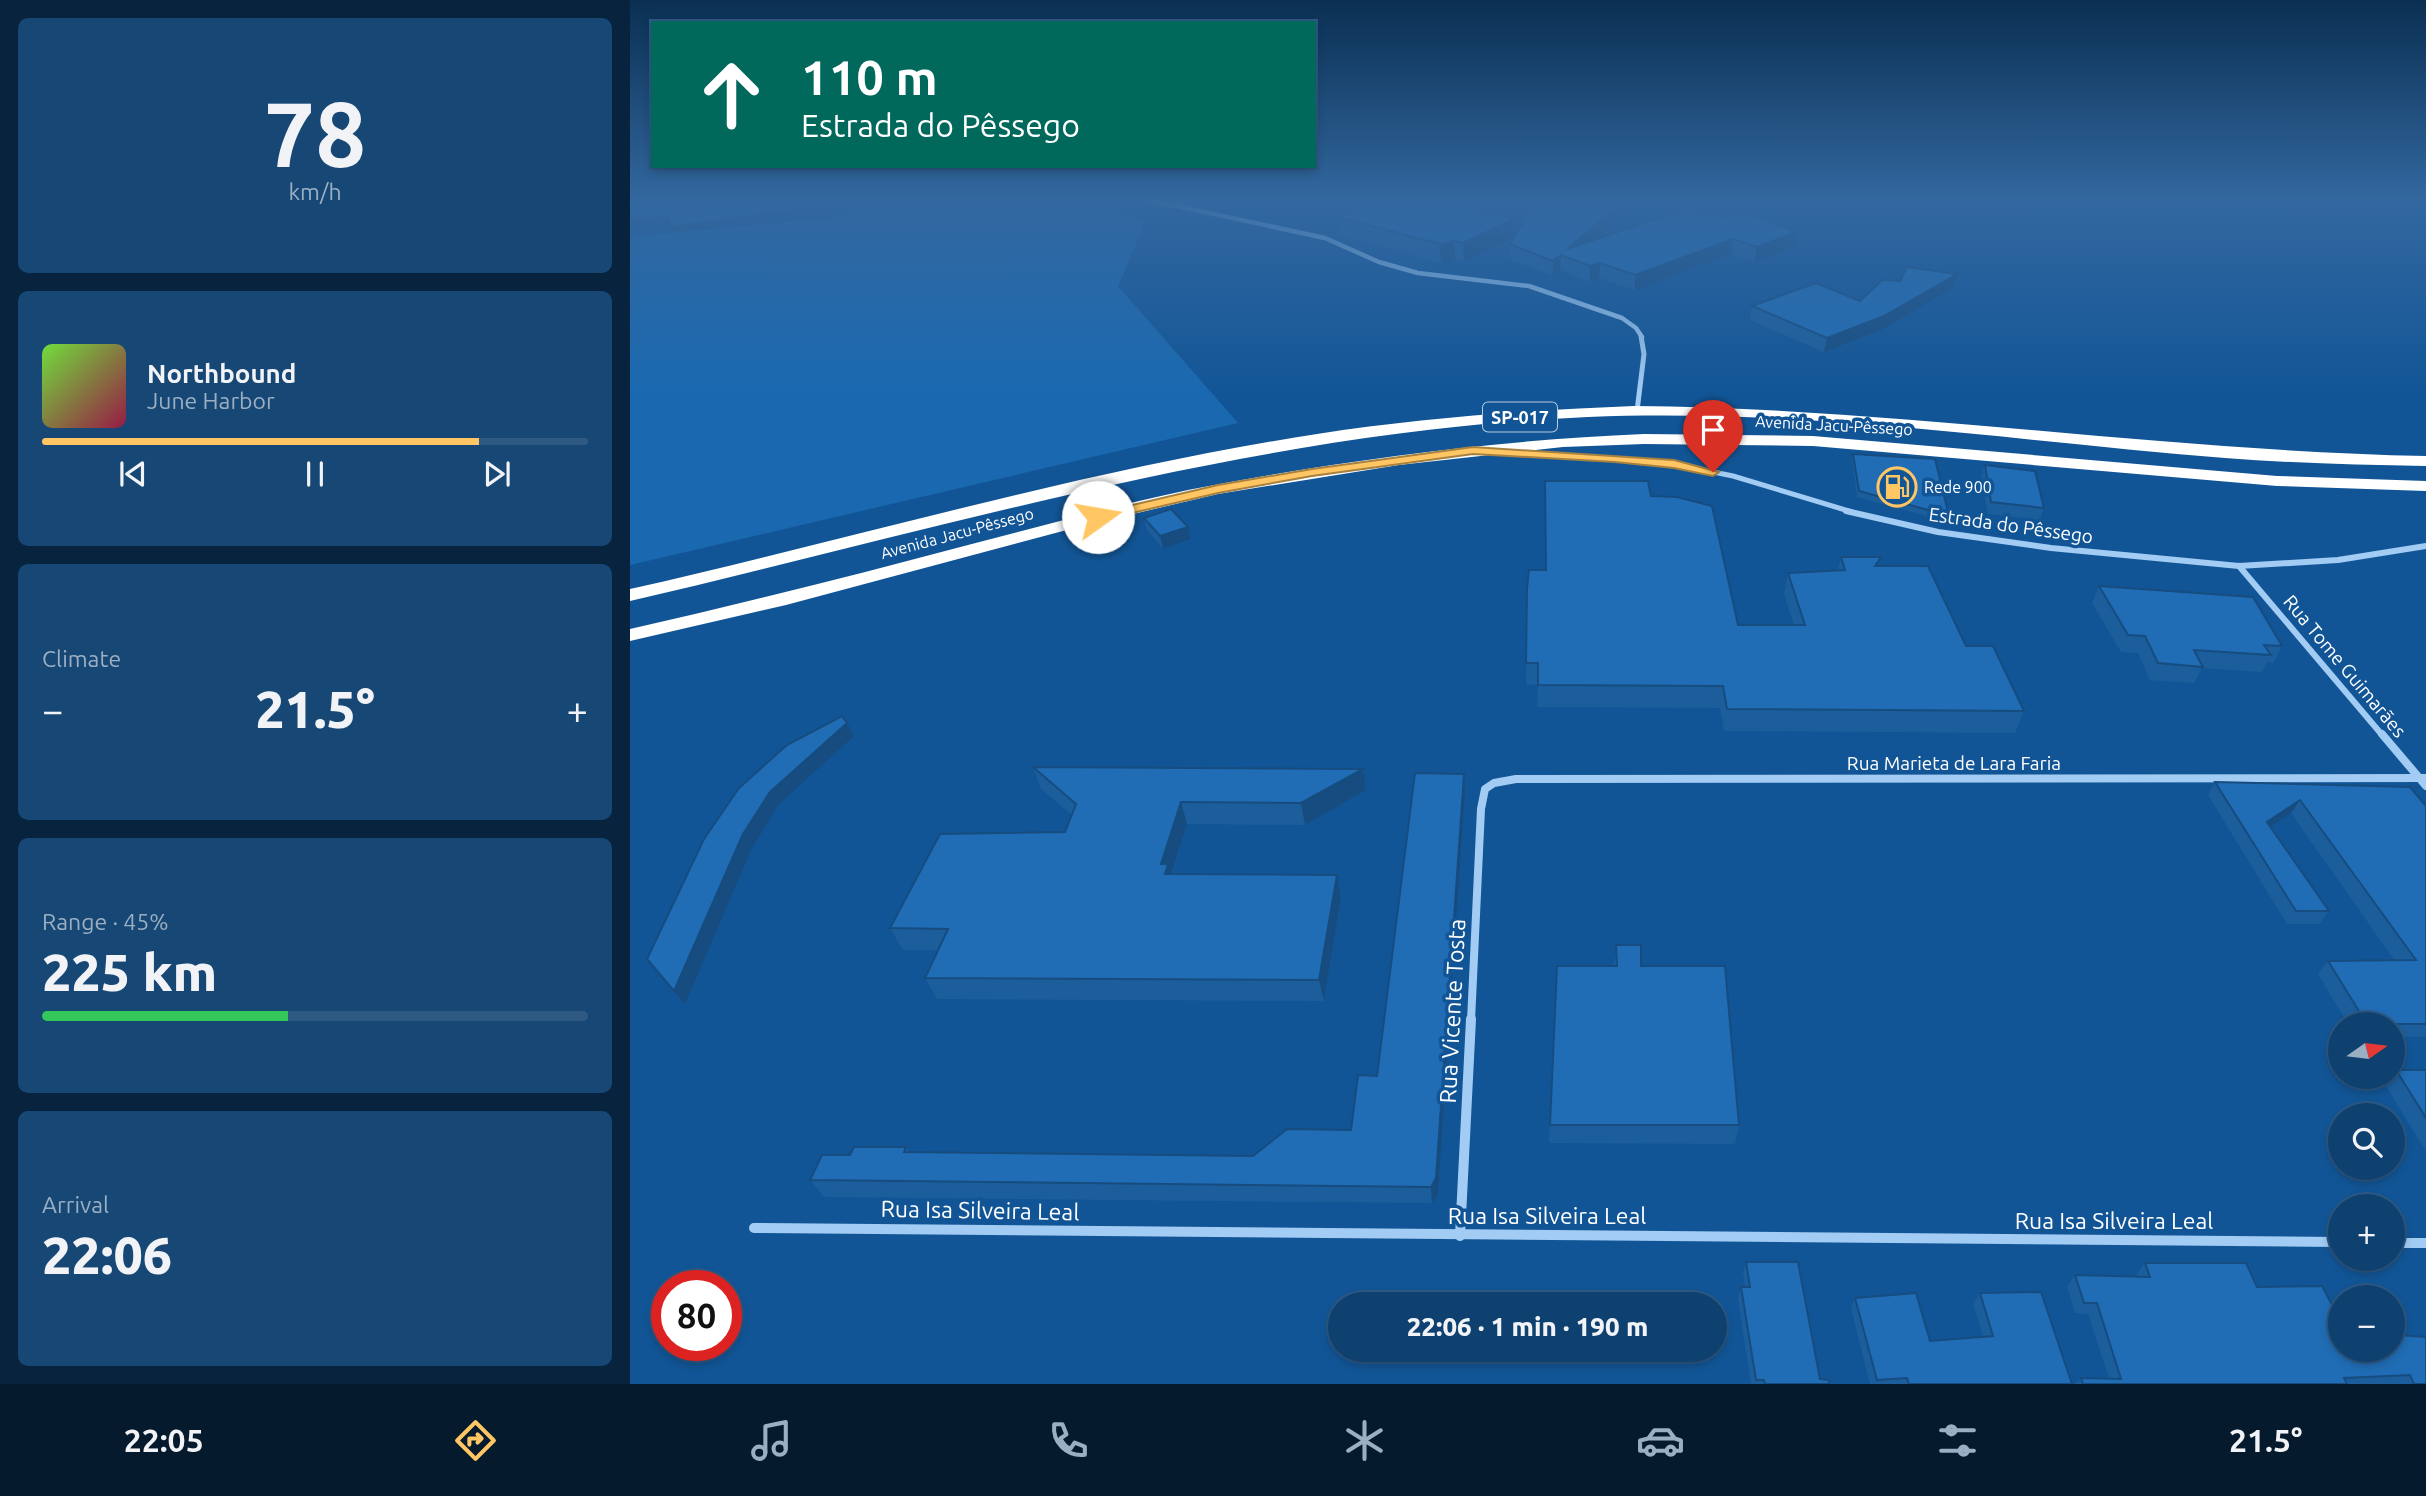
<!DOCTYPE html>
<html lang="en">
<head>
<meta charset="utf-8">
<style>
	:root { --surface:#0e4070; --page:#174775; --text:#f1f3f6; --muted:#9bafc3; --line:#2e5983; --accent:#ffc663 }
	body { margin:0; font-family:Ubuntu,sans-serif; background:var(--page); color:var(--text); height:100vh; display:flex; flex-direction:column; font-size:26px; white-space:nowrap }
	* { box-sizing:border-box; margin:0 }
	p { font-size:23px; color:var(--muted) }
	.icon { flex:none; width:38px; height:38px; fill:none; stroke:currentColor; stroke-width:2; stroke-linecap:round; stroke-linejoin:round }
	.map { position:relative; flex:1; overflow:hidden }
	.panel { display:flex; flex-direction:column; gap:18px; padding:18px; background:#08233e; width:630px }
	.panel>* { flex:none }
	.banner { position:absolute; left:21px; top:21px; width:665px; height:147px; border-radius:0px; box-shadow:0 4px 10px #0003,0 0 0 2px var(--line); background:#00695c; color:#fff; overflow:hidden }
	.needle { width:46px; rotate:76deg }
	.fabs { position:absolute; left:1698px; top:1012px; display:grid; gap:14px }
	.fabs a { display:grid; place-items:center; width:77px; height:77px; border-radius:50%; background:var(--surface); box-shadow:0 4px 10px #0003,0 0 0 2px var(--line); font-size:35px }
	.speed { position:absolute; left:21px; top:1270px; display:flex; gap:14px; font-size:35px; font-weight:700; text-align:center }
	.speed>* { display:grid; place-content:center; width:91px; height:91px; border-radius:50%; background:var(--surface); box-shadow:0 4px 10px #0003,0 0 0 2px var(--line); line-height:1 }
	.speed .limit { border:10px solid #d22; background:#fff; color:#111 }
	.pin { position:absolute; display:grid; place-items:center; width:60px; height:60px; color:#fff; margin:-72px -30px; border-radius:50% 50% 50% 0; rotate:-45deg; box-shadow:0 0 7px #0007 }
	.pin .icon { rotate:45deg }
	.me { position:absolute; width:77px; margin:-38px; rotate:77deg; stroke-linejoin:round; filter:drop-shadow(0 0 5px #0008) }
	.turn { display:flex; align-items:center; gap:24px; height:147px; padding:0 35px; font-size:32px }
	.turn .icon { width:91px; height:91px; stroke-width:2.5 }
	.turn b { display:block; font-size:49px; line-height:60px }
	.big { font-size:52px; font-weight:800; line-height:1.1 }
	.panel .tile { flex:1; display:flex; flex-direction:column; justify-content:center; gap:10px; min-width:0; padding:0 24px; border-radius:10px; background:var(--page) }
	.panel .dial { align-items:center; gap:0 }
	.dial b { font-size:91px; line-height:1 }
	.song { display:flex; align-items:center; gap:21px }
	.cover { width:84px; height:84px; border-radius:10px; background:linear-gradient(135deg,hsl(100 70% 55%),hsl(340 70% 35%)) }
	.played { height:7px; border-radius:4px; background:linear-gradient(90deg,var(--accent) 80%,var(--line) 80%) }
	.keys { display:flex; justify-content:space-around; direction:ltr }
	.heat { display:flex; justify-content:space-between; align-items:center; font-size:38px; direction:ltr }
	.charge { height:10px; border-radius:5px; background:linear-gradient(90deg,#34c759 45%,var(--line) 0) }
	.trip { position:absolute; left:698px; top:1292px; width:399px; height:70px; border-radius:35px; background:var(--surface); box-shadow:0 4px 10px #0003,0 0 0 2px var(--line); font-weight:800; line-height:70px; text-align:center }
	.menu { display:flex; height:112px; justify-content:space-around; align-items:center; background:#061a2d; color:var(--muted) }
	.menu .icon { width:49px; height:49px }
	.menu .on { color:var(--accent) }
	.menu b { font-size:32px; color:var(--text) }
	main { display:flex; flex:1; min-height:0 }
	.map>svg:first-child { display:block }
</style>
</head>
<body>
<main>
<section class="panel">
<div class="tile dial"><b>78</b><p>km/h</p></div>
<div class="tile">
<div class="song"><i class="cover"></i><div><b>Northbound</b><p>June Harbor</p></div></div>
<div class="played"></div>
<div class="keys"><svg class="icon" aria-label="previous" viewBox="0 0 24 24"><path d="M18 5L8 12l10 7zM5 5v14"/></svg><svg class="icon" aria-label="pause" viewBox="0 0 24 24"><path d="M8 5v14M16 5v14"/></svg><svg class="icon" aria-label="next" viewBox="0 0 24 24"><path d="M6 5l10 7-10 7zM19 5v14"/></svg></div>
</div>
<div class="tile"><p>Climate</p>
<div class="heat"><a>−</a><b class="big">21.5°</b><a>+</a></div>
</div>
<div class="tile"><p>Range · 45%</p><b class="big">225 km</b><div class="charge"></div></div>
<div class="tile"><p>Arrival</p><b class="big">22:06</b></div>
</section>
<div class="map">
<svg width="1796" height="1384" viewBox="0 0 1796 1384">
	<rect width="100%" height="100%" fill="#125596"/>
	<path fill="#1a69b0" d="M234 199H454L516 220 488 286 608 423 0 565V237L209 217Z"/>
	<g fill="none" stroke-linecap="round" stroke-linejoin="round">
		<path stroke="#a2ccf3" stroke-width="4.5" d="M515 199 695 238 749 262 788 273 899 286 992 318 1006 328 1012 337"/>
		<g stroke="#a2ccf3" stroke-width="5">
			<path d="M1007 411 1014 354 1011 336"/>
			<path d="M882 452 1044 464 1103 476 1222 512"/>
		</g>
		<g stroke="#a2ccf3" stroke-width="6">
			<path d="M1216 511 1308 532 1421 548 1609 566 1708 560 1796 546"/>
			<path d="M1609 566 1753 736"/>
		</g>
		<g stroke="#a2ccf3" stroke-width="8">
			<path d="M1752 734 1796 786"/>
			<path d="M841 1021 851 809 855 789 864 783 886 779 1796 778"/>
		</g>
		<g stroke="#a2ccf3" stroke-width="10">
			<path d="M124 1228 1710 1242"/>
			<path d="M830 1236 841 1019"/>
			<path d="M1762 1243H1796"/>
		</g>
		<g fill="#fff" fill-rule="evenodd">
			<path d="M1004 406C1269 408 1531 451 1796 456V466C1729 465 1662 463 1595 458 1383 441 1172 408 958 417 631 431 317 527 0 601V589C229 537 455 470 687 434 792 418 898 410 1004 406Z"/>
			<path d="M1014 434 1183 436 1647 476 1796 481V491L1647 486 1183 446 1014 444 933 447 769 465 588 494 448 527 156 605 0 641V629C113 603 226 575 338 545 421 524 505 499 590 484 730 458 872 440 1014 434Z"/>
		</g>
	</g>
	<g fill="#1c5e9c">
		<path d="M1056 209 1165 246 1125 262 1101 254 1005 290 969 278 960 282 930 270 923 276 880 259V244L884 237 834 262 825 259 811 263 710 235 708 217 884 219V237L988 220 965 240Z"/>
		<path d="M1323 288 1251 330 1194 352 1120 320 1122 306 1230 301Z"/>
		<path d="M1223 454 1318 512 1316 518 1296 516 1227 497 1222 459Z"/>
		<path d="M1355 465 1414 508 1410 520 1358 514 1351 477Z"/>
		<path d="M1021 496 1108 625H1164L1154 594 1158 573 1208 570 1211 557 1249 566 1336 646 1394 711 1385 733 1094 731 1090 708 907 707 908 684 896 685 897 588 916 570Z"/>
		<path d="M514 518 561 539 533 549 517 530Z"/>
		<path d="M1469 586 1652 646 1643 663 1637 662 1632 672 1572 668 1564 683 1520 680 1508 653 1491 652 1462 603Z"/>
		<path d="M403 767 733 769 736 790 675 825 557 824 542 874 707 875 711 897 694 1001 307 999 295 978 308 950H273L260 928 435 832 442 815 411 789Z"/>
		<path d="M1585 782 1796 806V1037H1762V1024H1718L1688 974 1698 961H1765L1661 813 1641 827 1699 911 1689 924H1657L1578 795Z"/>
		<path d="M835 792 808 1195 802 1203 194 1197 180 1180 220 1155 276 1147 280 1152 623 1156 721 1130 747 1076Z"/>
		<path d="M986 945 1011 966 1109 1125 1105 1144 919 1143 927 966H984Z"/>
		<path d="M1766 1070H1796V1151L1754 1083 1760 1076H1762V1074Z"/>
		<path d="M1116 1262 1190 1379 1199 1384H1121L1108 1298 1111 1287H1115L1113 1272Z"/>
		<path d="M1515 1263 1627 1287 1710 1349 1764 1339 1769 1335 1796 1384H1445L1451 1378H1479L1458 1314 1445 1313 1437 1286 1445 1275 1507 1277V1274Z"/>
		<path d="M1350 1293 1442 1384H1240L1221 1308 1225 1298 1300 1341 1353 1336 1343 1304Z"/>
	</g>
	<g fill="#164c7f">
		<path d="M76 199H112L53 207 49 213 47 209 51 203Z"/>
		<path d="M202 199H206L201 209 44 232 41 227Z"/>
		<path d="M988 206V220L942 259 937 249Z"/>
		<path d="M38 217 41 222 0 225V220Z"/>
		<path d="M884 219V237L834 262 833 243Z"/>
		<path d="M1167 232 1165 246 1125 262 1127 247Z"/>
		<path d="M1103 239 1101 254 1005 290V275Z"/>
		<path d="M824 241 825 259 811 263 810 244Z"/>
		<path d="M931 255 930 270 923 276V261Z"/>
		<path d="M970 263 969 278 960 282V266Z"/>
		<path d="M1327 274 1323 288 1251 330 1194 352 1197 338Z"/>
		<path d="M558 527 561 539 533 549 530 536Z"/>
		<path d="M217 723 224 736 148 805 122 848 55 1004 44 991 113 834 140 792Z"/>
		<path d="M733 769 736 790 675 825 671 803Z"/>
		<path d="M834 774 835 792 808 1195 802 1203 801 1187Z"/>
		<path d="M1670 800 1661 813 1629 835 1637 822Z"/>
		<path d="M551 802 557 824 541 875 542 896 531 864Z"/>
		<path d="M707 875 711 897 694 1001 689 980Z"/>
	</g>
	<g fill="#206db5" stroke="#164c7f" stroke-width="2">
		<path d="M0 199H76L51 203 47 209 52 212 148 199H202L199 204 41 227 38 217 0 220Z"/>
		<path d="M753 199H800L884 219 833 243 824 241 810 244 708 217Z"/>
		<path d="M909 199H939L988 206 937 249 1056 209 1097 217 1114 212 1167 232 1127 247 1103 239 1005 275 970 263 960 266 931 255 923 261 880 244 904 203Z"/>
		<path d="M1277 267 1327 274 1254 316 1197 338 1122 306 1186 283 1230 301 1252 280 1270 281Z"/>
		<path d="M1223 454 1305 459 1318 512 1298 510 1229 491Z"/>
		<path d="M1355 465 1405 471 1414 508 1361 502Z"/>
		<path d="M915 481H1018L1021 496 1047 497 1082 506 1108 625H1175L1158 573 1215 570 1211 557H1251L1245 566H1298L1336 646H1363L1394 711 1097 709 1093 686 908 685V663H896L897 588 899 570H916Z"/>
		<path d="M541 509 558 527 530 536 514 518Z"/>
		<path d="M1469 586 1623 597 1652 646 1634 645 1641 655 1564 650 1573 667 1528 663 1515 636 1498 635Z"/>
		<path d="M212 716 217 723 140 792 113 834 44 991 17 959 74 839 109 788 157 745Z"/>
		<path d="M403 767 733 769 671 803 551 802 531 864H538L535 874 707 875 689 980 295 978 318 929 260 928 310 834 435 832 446 804Z"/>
		<path d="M785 773 834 774 806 1178 801 1187 180 1180 192 1155H220L224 1147H276L274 1152 623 1156 657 1129 721 1130 728 1075 747 1076Z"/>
		<path d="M1585 782 1780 787 1796 806V1024H1737L1698 961 1786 960 1670 800 1637 822 1699 911H1666Z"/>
		<path d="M986 945H1011V966H1095L1109 1125H920L927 966H987Z"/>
		<path d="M1766 1070H1796V1118Z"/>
		<path d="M1116 1262H1168L1190 1379 1199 1380V1384H1135L1134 1380H1126L1111 1287H1120Z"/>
		<path d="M1515 1263H1616L1627 1287 1692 1286 1710 1320V1349H1762V1339L1771 1340 1769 1335 1796 1337V1384H1784L1780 1375 1714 1378 1717 1384H1453L1451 1378 1491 1379 1467 1303H1454L1445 1275 1520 1277Z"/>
		<path d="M1411 1292 1442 1384H1279L1277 1378 1247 1380 1225 1298 1286 1293 1300 1341 1363 1336 1350 1293Z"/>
	</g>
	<linearGradient id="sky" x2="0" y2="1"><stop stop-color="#0a2f52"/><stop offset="0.51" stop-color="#3368a0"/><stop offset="1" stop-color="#3368a0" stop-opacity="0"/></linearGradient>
	<rect width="1796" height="393" fill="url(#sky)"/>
	<path fill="#ffc663" stroke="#a68140" stroke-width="2" d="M843 447 1044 460 1089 472 1083 476 1044 468 985 462 843 454 682 476 588 493 468 521 462 517 468 513 588 485 682 469Z"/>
	<defs>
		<g id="fuel-ring" transform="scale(2.0125)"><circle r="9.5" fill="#125596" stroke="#ffc663" stroke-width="1.5"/><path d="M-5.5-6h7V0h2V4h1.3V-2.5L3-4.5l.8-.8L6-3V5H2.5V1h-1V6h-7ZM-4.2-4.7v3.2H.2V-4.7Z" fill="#ffc663"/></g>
	</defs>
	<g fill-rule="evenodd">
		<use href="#fuel-ring" x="1267" y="487"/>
	</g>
	<g text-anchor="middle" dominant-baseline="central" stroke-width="7" stroke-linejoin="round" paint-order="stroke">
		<g font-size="16" fill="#fff" stroke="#125596">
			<text transform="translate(1204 425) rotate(3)">Avenida Jacu-Pêssego</text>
			<text transform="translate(327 533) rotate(-15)">Avenida Jacu-Pêssego</text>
		</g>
		<g font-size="16" fill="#fff" stroke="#125596" text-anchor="start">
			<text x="1294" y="487">Rede 900</text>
		</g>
		<rect fill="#125596" stroke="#b8cce0" stroke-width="2" x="853" y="402.5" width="74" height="29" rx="5"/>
		<g font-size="18" font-weight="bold" fill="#fff">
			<text x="890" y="417">SP-017</text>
		</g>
		<g font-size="19" fill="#fff" stroke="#125596">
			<text transform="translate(1381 525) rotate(8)">Estrada do Pêssego</text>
			<text transform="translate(1715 666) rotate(50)">Rua Tome Guimarães</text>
			<text x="1324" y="763">Rua Marieta de Lara Faria</text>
		</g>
		<g font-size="23" fill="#fff" stroke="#125596">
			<text transform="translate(822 1011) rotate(-87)">Rua Vicente Tosta</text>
			<text transform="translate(350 1210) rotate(1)">Rua Isa Silveira Leal</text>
			<text x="917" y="1215">Rua Isa Silveira Leal</text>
			<text x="1484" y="1220">Rua Isa Silveira Leal</text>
		</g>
	</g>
</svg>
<div class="fabs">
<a><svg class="needle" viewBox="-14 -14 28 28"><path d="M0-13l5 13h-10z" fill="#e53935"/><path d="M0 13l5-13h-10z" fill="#9bafc3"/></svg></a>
<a><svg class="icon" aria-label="search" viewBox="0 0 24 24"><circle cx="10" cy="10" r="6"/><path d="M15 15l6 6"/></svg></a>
<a>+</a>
<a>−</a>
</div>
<div class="speed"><div class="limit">80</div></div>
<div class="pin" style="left:1083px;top:472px;background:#d93025"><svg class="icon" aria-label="arrive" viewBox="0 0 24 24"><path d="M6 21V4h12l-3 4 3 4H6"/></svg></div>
<svg class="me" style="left:468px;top:517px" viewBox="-20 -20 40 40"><circle r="19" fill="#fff"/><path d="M0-13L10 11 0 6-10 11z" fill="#ffc663"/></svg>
<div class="trip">22:06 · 1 min · 190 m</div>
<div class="banner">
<div class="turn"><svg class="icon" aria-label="ahead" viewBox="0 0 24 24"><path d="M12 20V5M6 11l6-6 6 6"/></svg><div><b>110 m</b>Estrada do Pêssego</div></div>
</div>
</div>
</main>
<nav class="menu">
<b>22:05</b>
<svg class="icon on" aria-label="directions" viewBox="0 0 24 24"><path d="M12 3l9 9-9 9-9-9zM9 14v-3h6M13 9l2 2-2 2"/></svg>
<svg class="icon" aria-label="music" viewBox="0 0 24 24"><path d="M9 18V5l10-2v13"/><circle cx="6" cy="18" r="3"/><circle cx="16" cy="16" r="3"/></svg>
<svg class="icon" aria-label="phone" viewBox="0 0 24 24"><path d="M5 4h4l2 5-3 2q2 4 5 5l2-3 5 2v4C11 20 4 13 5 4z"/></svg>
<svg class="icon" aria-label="climate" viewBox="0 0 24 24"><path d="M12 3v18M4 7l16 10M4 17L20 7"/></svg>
<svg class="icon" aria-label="car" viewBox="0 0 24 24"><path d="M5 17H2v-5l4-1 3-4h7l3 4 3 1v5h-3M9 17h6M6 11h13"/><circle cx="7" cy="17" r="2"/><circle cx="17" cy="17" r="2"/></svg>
<svg class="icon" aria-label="filters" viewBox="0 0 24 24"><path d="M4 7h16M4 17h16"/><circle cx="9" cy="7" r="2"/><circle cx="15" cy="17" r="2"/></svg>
<b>21.5°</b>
</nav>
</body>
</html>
